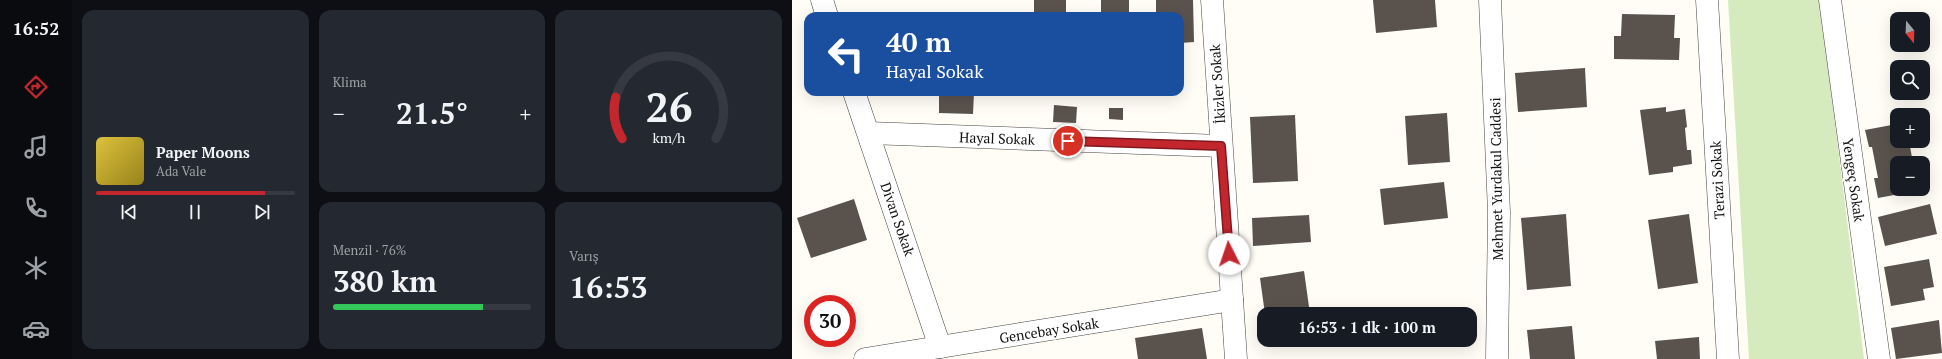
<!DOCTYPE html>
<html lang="tr">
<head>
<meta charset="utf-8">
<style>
	:root { --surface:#171b24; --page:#242831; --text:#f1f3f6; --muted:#9ea1a6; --line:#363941; --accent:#c4262e }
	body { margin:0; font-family:"PT Serif",serif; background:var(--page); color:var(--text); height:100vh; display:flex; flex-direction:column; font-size:15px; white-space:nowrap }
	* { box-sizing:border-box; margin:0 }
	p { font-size:13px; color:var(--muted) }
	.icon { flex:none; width:22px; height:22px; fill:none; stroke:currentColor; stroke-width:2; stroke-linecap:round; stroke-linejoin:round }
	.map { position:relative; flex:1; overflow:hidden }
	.drawer { display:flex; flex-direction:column; gap:10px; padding:10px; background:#0d0f14; width:720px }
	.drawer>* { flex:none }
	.top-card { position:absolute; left:12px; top:12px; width:380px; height:84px; border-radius:12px; box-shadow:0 4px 16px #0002; background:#1a4fa0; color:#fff; overflow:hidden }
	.needle { width:26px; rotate:161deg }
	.buttons { position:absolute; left:1098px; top:12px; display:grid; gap:8px }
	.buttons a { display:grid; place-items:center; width:40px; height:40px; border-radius:8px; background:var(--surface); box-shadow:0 4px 16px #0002; font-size:20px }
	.speed { position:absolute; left:12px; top:295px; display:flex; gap:8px; font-size:20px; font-weight:700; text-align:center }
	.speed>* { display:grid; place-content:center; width:52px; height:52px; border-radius:50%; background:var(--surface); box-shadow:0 4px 16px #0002; line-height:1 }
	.speed .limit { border:6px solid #d22; background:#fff; color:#111 }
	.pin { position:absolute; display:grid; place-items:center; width:34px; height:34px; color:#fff; margin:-17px; border:2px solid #fff; border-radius:50%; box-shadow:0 1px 4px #0007 }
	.me { position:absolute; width:44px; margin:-22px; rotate:356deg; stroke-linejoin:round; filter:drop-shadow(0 0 3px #0008) }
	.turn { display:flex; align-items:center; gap:14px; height:84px; padding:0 16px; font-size:18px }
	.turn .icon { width:52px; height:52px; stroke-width:2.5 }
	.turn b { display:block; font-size:28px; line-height:34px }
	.big { font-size:30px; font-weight:600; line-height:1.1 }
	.drawer .card { flex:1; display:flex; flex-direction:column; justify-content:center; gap:6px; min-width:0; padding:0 14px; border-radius:12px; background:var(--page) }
	.drawer .dial { align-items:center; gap:0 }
	.dial svg { height:104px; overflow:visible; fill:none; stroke:var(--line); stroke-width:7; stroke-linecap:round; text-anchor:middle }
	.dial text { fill:var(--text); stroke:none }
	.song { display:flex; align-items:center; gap:12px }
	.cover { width:48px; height:48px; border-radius:6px; background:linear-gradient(135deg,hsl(50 70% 55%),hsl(50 70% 35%)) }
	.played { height:4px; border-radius:2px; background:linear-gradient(90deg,var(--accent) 85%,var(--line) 85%) }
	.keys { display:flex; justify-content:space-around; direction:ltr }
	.heat { display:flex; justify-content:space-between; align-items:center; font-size:22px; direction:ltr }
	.charge { height:6px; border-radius:3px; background:linear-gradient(90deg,#34c759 76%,var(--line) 0) }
	.drawer .tiles { flex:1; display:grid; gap:10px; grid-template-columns:repeat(3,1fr) }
	.card:first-child { grid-row:span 2 }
	.trip { position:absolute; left:465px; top:307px; width:220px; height:40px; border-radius:12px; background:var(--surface); box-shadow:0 4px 16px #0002; font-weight:600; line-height:40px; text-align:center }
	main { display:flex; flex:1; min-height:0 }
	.menu { display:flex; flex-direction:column; width:72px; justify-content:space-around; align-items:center; background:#090b0e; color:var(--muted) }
	.menu .icon { width:28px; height:28px }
	.menu .current { color:var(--accent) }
	.menu b { font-size:18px; color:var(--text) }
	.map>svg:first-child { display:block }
</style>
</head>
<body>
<main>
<nav class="menu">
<b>16:52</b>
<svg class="icon current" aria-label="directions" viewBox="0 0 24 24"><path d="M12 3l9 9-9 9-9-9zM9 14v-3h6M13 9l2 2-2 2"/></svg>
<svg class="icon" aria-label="music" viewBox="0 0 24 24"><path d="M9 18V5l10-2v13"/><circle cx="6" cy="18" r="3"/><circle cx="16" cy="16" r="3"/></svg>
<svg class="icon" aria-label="phone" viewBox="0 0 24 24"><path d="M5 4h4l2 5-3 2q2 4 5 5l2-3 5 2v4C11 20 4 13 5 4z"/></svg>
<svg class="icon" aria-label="climate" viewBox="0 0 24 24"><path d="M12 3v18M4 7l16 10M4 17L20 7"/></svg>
<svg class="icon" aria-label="car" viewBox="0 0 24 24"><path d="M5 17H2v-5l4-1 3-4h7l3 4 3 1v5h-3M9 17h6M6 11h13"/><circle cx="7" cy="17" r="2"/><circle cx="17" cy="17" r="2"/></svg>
</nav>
<section class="drawer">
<div class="tiles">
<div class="card">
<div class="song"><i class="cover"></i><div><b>Paper Moons</b><p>Ada Vale</p></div></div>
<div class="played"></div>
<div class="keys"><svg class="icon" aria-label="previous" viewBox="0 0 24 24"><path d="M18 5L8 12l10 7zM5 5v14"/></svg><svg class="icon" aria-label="pause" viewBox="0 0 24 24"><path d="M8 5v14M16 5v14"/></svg><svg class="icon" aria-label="next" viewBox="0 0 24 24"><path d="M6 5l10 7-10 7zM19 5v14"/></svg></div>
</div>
<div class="card"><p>Klima</p>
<div class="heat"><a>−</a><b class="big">21.5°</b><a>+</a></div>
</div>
<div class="card dial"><svg viewBox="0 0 100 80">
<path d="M14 69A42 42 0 1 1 86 69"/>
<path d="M14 69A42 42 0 0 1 9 37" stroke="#c4262e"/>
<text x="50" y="56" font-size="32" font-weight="700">26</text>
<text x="50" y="72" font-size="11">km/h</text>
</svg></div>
<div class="card"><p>Menzil · 76%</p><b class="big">380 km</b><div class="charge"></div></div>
<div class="card"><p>Varış</p><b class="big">16:53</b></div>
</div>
</section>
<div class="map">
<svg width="1150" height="359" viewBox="0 0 1150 359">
	<rect width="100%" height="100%" fill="#fffdf5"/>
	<path fill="#d5ebbd" d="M936 0H1028L1072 359H957Z"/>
	<g fill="#5a524d">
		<rect x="242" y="0" width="32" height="16"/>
		<rect x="309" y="0" width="28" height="16"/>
		<path d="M364 0H401L402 42 388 43V16H364Z"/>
		<path d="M581 0H643L645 27 584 33Z"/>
		<path d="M830 14 883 15 882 38H888L887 60 822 59V36H829Z"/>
		<path d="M793 68 795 107 726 112 723 73Z"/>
		<path d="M147 92H182L181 114 147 113Z"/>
		<path d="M262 105 285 107 284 123 261 122Z"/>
		<path d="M874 107V112L893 109 895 127 893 128 895 150H899L900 164 881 167V172L857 175 848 110Z"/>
		<path d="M317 108H331V120L317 119Z"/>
		<path d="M655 113 658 162 616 165 613 116Z"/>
		<path d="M503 115 506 181 461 183 458 117Z"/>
		<path d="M1105 124V141H1117L1121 163H1105V189L1129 190 1086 198 1082 178H1086L1080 147H1077L1073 130Z"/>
		<path d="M652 182 656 218 592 225 588 189Z"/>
		<path d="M62 199 75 240 19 258 5 218Z"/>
		<path d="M1138 204 1145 234 1093 246 1086 217Z"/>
		<path d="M774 214 779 286 735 290 729 218Z"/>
		<path d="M897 214 906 283 866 289 856 220Z"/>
		<path d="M517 215 519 242 461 246 460 218Z"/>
		<path d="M1137 259 1142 287 1131 289 1133 300 1099 306 1092 267Z"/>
		<path d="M512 271 518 314H473L468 278Z"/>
		<path d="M1147 320 1150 353 1104 359 1099 328Z"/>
		<path d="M780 326 783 359H738L735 330Z"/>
		<path d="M410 328 415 359H346L343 338Z"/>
		<path d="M907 337 908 359H865L863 341Z"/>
		<path d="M477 340H513V341L478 346Z"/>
	</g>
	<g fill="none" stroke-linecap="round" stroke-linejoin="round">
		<g stroke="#444" stroke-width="23">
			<g id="street">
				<path d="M30 0 35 16"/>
				<path d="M420 0 444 359"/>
				<path d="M698 0 707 212 705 359"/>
				<path d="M915 0 936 359"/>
				<path d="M1038 0 1087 359"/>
				<path d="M62 92 148 347"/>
				<path d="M77 133 429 146"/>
				<path d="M73 359 440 300"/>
			</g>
		</g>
		<use href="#street" stroke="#fff" stroke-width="22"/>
	</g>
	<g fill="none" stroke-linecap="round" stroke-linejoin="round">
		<g stroke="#7f191e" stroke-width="10">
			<path id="route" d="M276 141 429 146 437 254"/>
		</g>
		<use href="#route" stroke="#c4262e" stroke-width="7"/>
	</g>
	<g text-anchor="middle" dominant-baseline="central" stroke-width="4" stroke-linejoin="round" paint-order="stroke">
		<g font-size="14" fill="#111" stroke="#fff">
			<text transform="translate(425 84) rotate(-94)">İkizler Sokak</text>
			<text transform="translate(205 138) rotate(2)">Hayal Sokak</text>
			<text transform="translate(704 179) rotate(-91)">Mehmet Yurdakul Caddesi</text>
			<text transform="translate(925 180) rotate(-93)">Terazi Sokak</text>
			<text transform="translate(1062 180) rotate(82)">Yengeç Sokak</text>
			<text transform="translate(106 219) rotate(71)">Divan Sokak</text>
			<text transform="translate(257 330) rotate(-9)">Gencebay Sokak</text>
		</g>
	</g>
</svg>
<div class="buttons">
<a><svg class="needle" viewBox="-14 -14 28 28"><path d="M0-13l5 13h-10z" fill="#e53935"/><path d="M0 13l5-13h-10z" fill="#9ea1a6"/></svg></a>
<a><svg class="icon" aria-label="search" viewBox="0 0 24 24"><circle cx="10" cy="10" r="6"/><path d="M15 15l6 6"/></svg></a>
<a>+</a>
<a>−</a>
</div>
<div class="speed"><div class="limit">30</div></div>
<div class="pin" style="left:276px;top:141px;background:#d93025"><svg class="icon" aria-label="arrive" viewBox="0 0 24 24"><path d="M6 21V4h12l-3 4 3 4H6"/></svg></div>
<svg class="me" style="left:437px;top:254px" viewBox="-20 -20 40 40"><circle r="19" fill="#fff"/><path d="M0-13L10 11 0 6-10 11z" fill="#c4262e"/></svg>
<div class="trip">16:53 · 1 dk · 100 m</div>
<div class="top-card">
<div class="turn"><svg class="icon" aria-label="left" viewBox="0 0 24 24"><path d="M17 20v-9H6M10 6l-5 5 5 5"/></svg><div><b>40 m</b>Hayal Sokak</div></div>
</div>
</div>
</main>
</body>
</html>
